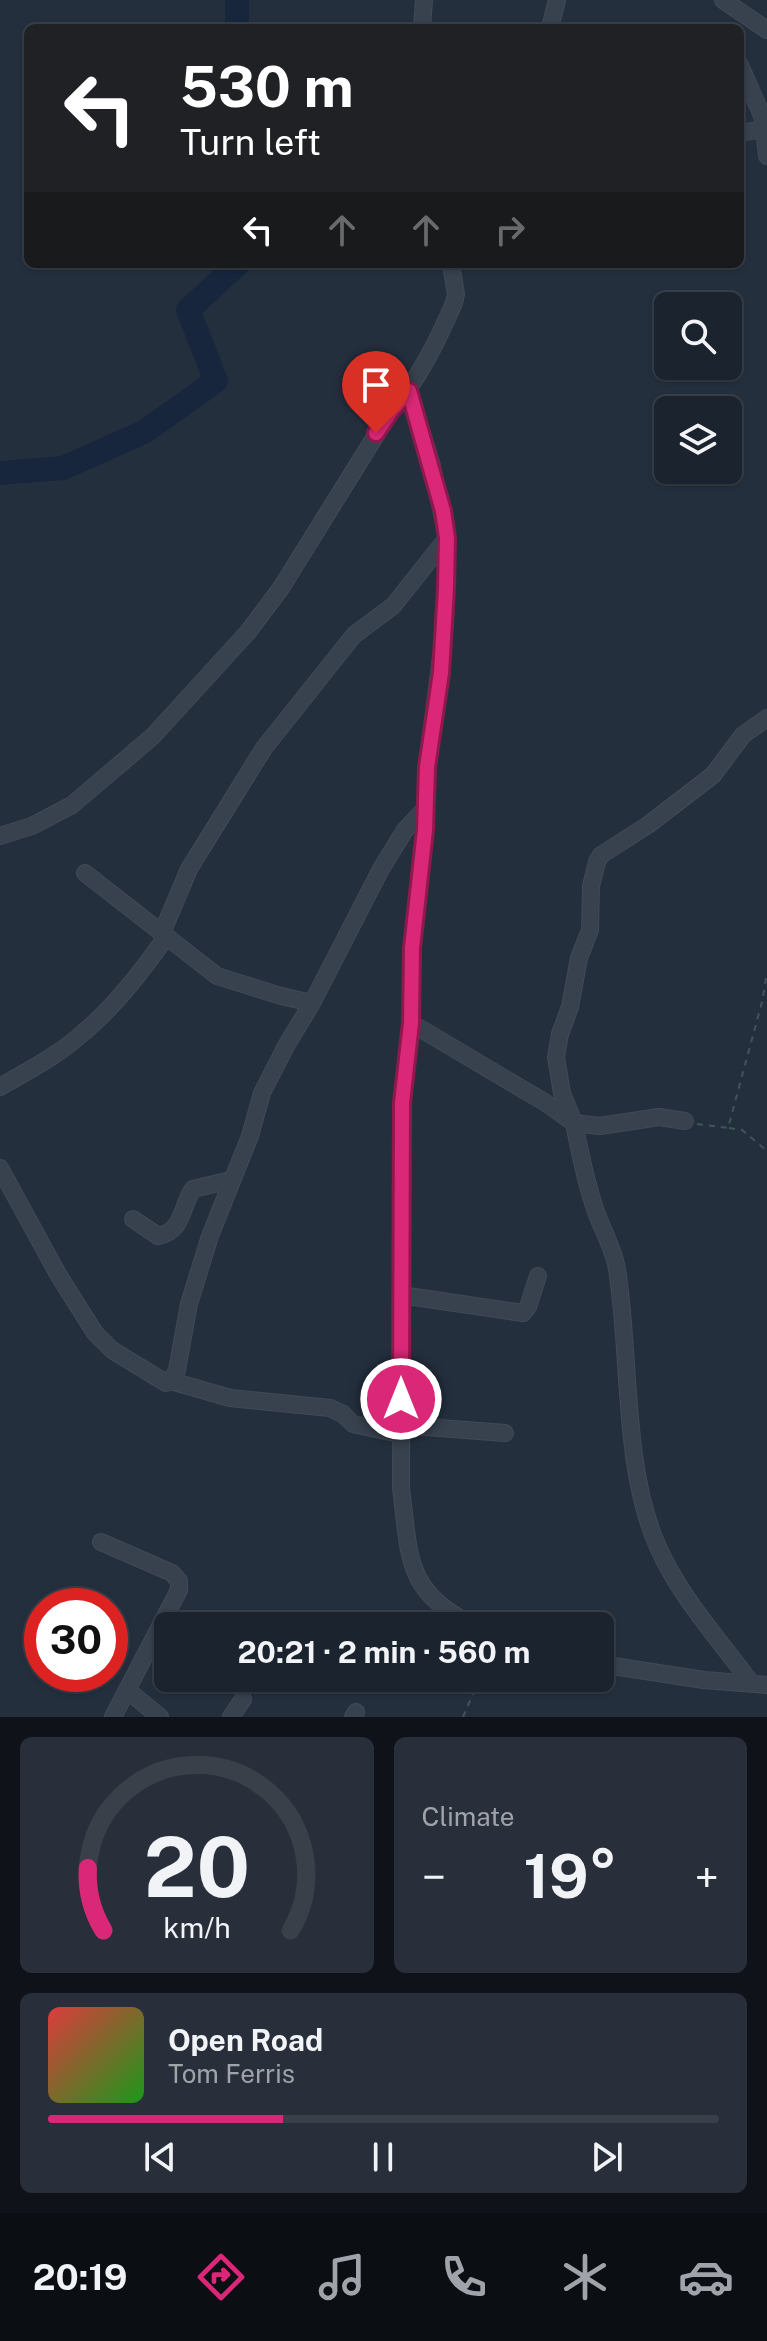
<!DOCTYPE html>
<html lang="en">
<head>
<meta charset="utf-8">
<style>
	:root { --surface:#1b232e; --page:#282f3a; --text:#f1f3f6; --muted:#a0a4aa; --line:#39404a; --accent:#db2777 }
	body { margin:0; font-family:"Public Sans",sans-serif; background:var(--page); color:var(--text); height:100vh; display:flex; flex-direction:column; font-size:30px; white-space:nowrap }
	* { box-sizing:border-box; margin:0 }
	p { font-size:26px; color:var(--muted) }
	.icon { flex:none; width:44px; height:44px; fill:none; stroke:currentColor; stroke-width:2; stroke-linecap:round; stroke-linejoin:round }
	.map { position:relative; height:1717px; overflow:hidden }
	.side { display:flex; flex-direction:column; gap:20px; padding:20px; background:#0f1319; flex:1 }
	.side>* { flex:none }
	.hud { position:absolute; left:24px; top:24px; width:720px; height:244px; border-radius:12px; box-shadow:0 2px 6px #0004,0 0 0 2px var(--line); background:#202124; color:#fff; overflow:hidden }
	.buttons { position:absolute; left:654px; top:292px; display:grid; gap:16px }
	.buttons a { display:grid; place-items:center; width:88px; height:88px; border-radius:12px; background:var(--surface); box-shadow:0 2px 6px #0004,0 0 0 2px var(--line); font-size:40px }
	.speed { position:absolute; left:24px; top:1588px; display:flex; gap:16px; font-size:40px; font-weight:700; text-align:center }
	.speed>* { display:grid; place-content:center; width:104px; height:104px; border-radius:50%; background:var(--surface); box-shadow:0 2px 6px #0004,0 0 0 2px var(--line); line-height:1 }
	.speed .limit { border:12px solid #d22; background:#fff; color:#111 }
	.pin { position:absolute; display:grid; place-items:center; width:68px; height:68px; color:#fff; margin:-82px -34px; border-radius:50% 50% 50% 0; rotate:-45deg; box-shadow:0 0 8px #0007 }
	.pin .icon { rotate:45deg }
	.me { position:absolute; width:88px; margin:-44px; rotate:0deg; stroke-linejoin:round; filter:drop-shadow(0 0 6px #0008) }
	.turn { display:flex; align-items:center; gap:28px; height:168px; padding:0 24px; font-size:36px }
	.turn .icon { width:104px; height:104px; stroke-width:2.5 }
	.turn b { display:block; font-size:56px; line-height:68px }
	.lanes { display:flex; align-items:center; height:76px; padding:0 24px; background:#0003; justify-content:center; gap:40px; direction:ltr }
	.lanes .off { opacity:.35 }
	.big { font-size:60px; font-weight:700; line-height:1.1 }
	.side .widget { flex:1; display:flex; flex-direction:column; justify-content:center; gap:12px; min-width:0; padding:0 28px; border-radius:12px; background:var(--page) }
	.side .dial { align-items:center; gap:0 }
	.dial svg { height:208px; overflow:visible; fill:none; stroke:var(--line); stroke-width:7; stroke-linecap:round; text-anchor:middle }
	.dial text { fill:var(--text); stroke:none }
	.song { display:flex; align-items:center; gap:24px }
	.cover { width:96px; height:96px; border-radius:12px; background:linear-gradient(135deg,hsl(0 70% 55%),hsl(120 70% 35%)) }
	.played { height:8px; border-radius:4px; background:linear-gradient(90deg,var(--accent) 35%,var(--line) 35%) }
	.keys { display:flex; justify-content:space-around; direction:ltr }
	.heat { display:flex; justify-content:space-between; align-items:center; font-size:44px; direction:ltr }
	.side .tiles { flex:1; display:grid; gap:20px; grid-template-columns:1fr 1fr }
	.widget:last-child { grid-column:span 2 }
	.trip { position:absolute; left:154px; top:1612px; width:460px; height:80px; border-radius:12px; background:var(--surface); box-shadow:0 2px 6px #0004,0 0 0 2px var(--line); font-weight:700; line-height:80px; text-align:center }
	.dock { display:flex; height:128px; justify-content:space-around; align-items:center; background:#0b0e12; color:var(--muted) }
	.dock .icon { width:56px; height:56px }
	.dock .on { color:var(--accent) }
	.dock b { font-size:36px; color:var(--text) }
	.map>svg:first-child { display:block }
</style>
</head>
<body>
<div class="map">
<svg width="767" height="1717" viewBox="0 0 767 1717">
	<rect width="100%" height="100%" fill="#242f3e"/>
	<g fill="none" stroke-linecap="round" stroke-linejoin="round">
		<g stroke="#17263c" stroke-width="24">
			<path d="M237 28V0"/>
			<path d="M0 473 63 468 144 432 216 381 188 310 238 264"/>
		</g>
		<g stroke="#414a57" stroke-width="18">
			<g id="minor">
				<path d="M723 0 767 30"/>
				<path d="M422 28 424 0"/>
				<path d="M550 28 557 0"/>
				<path d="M740 65 763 118 767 156"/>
				<path d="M740 133 763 129"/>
				<path d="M409 391 432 466 447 538 445 625 427 767 425 830 412 948 411 1023 402 1103 401 1488C410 1556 404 1593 475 1626"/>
				<path d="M0 836 32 826 72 805 153 736 248 632 281 588 391 411C419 379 437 342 454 303L456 294 451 264"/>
				<path d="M85 873 217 976 281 996 312 1003"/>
				<path d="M162 933 189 869 264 748 354 635 393 606 447 538"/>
				<path d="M411 1023 546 1103 574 1123C580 1153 586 1183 596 1212 603 1231 614 1250 617 1269 631 1356 622 1467 658 1547 680 1597 719 1639 751 1683"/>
				<path d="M0 1087C29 1070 59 1055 84 1032 116 1005 142 971 166 937"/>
				<path d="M685 1121 659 1117 600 1126 574 1123 562 1093 556 1057 560 1034 570 1007 579 958 590 930 591 886 597 862 601 855 648 825 713 775 743 735 767 718"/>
				<path d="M0 1168 59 1276 95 1333 112 1350 166 1383 171 1381 177 1370 189 1304 210 1236 250 1136 262 1093 286 1046 312 1003 381 869 405 830 425 809"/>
				<path d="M133 1219 158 1236C183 1232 181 1207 193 1189L231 1180"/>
				<path d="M401 1295 523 1313 528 1307 538 1276"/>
				<path d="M171 1381 230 1398 330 1408 343 1414 353 1424 399 1434"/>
				<path d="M401 1425 505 1433"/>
				<path d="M101 1542 172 1573 179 1581V1590L113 1717"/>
				<path d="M600 1664 704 1680 767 1685"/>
				<path d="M127 1690 160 1717"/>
				<path d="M231 1717 243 1699"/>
				<path d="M353 1717 356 1712"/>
			</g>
		</g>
		<g stroke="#3f5557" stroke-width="2" stroke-dasharray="6 6" stroke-linecap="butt">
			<path d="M697 1124 728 1128 762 1002 767 973"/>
			<path d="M729 1128 742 1130 767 1151"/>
			<path d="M463 1717 480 1678"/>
		</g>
		<use href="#minor" stroke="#38414e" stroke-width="16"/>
	</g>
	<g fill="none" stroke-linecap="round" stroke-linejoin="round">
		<g stroke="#8e194d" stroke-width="20">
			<path id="route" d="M376 433 391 411 409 391 443 511 447 538 446 588 441 673 427 767 425 830 412 948 411 1023 402 1103 401 1399"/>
		</g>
		<use href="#route" stroke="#db2777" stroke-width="14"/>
	</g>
</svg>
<div class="buttons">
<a><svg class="icon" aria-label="search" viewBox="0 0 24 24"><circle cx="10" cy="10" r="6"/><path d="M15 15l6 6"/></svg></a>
<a><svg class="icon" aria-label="layers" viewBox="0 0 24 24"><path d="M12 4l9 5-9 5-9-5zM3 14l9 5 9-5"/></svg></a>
</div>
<div class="speed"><div class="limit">30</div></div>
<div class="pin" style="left:376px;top:433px;background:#d93025"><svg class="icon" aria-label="arrive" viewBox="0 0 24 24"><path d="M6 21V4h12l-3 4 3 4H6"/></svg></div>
<svg class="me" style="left:401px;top:1399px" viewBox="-20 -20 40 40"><circle r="17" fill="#db2777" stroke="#fff" stroke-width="3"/><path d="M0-11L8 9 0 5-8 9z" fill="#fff"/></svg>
<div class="trip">20:21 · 2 min · 560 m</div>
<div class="hud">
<div class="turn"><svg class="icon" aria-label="left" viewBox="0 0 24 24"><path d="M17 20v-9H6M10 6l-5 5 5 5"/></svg><div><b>530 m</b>Turn left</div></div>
<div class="lanes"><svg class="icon" aria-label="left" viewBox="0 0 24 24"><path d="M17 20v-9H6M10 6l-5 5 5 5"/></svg><svg class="icon off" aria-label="ahead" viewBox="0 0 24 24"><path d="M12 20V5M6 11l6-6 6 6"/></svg><svg class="icon off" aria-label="ahead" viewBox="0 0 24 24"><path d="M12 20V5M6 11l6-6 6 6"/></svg><svg class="icon off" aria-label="right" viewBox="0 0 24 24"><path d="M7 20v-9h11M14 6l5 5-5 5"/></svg></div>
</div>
</div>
<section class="side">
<div class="tiles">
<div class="widget dial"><svg viewBox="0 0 100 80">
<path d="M14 69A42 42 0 1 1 86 69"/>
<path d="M14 69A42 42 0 0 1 8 45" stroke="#db2777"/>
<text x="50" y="56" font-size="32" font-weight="700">20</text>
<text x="50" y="72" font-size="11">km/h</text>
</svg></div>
<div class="widget"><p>Climate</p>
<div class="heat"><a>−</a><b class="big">19°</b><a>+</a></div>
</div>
<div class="widget">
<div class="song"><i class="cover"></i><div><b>Open Road</b><p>Tom Ferris</p></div></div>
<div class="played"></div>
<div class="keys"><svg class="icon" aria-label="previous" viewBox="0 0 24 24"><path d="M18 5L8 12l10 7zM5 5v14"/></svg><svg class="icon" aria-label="pause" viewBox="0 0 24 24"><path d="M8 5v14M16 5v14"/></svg><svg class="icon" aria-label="next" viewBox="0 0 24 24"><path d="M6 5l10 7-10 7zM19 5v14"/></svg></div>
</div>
</div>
</section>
<nav class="dock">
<b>20:19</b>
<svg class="icon on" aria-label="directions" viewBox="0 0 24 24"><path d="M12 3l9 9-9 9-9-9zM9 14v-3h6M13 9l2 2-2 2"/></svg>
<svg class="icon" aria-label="music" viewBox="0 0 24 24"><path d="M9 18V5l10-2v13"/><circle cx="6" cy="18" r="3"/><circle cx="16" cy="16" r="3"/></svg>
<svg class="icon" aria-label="phone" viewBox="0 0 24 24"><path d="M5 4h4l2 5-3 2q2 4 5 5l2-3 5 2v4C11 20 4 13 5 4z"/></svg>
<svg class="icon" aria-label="climate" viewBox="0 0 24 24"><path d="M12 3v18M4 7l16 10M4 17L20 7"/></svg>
<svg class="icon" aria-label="car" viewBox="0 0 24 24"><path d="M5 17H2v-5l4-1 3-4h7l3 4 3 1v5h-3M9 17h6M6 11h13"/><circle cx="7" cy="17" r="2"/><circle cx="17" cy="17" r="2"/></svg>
</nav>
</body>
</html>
